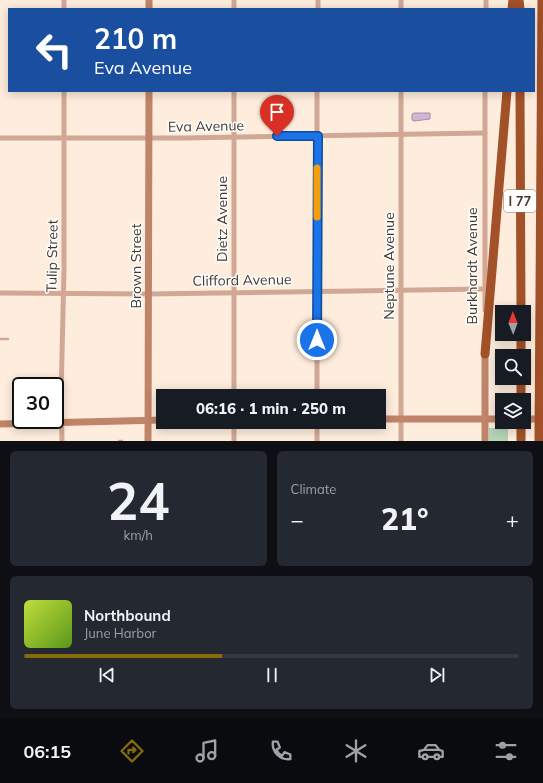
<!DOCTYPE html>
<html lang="en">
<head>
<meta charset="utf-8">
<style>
	:root { --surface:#171b24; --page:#242831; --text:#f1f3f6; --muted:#9ea1a6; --line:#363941; --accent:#866b08 }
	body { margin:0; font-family:Mulish,sans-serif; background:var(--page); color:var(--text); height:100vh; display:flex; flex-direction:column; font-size:15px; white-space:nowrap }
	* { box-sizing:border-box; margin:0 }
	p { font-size:13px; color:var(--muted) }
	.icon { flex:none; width:22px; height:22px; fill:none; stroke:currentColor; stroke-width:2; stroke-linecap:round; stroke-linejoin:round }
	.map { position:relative; height:441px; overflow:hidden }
	.side { display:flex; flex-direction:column; gap:10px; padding:10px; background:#0d0f14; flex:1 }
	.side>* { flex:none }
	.guide { position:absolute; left:8px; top:8px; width:527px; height:84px; border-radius:0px; box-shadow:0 2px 10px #0003; background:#1a4fa0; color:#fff; overflow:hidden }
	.needle { width:26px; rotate:359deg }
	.tools { position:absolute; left:495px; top:305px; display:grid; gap:8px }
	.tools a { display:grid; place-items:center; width:36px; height:36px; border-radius:0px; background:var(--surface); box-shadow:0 2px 10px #0003; font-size:20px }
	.speed { position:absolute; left:12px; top:377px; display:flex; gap:8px; font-size:20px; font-weight:700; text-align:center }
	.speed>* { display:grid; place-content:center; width:52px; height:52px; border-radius:50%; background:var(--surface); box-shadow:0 2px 10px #0003; line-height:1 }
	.speed .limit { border:2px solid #111; border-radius:6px; background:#fff; color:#111 }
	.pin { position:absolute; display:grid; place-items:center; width:34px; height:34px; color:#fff; margin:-41px -17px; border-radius:50% 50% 50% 0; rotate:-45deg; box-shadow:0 0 4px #0007 }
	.pin .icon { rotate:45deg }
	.me { position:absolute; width:44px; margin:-22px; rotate:0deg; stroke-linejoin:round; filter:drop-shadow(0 0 3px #0008) }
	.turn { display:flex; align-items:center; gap:14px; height:84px; padding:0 20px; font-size:18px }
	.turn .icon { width:52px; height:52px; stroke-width:2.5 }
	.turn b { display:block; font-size:28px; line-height:34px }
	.big { font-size:30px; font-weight:800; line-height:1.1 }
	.side .card { flex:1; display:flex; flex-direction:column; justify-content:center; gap:6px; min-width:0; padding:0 14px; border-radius:6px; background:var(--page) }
	.side .dial { align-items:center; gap:0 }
	.dial b { font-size:52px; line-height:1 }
	.song { display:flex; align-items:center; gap:12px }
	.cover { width:48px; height:48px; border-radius:6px; background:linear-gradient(135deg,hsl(70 70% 55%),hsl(90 70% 35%)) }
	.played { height:4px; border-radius:2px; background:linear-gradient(90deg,var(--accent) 40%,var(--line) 40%) }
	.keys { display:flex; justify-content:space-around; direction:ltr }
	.heat { display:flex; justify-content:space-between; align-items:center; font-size:22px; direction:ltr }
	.side .tiles { flex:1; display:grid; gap:10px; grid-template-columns:1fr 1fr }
	.card:last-child { grid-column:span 2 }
	.trip { position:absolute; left:156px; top:389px; width:230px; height:40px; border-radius:0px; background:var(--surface); box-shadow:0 2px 10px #0003; font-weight:800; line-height:40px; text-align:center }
	.tab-bar { display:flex; height:64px; justify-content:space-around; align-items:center; background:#090b0e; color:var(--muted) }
	.tab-bar .icon { width:28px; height:28px }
	.tab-bar .active { color:var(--accent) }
	.tab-bar b { font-size:18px; color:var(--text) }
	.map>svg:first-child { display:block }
</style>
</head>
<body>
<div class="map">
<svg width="543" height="441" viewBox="0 0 543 441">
	<rect width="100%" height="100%" fill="#feeddd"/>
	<rect fill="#b4d4b6" x="489" y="428" width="19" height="13"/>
	<path fill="#cfb6d2" stroke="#a68ea8" d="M414 113H430V119L414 121 412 120V114Z"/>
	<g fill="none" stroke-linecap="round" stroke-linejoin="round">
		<g stroke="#d1a896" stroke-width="2.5">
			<path d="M0 339H8"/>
			<path d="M119 441H122"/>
		</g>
		<g stroke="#d1a896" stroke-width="5">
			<path d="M64 9V0"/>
			<path d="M234 9V0"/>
			<path d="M318 9V0"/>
			<path d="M401 9V0"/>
			<path d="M486 9V0"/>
			<path d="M0 138H184L485 133"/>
			<path d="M0 293 149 294 484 289"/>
			<path d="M485 310V91"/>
			<path d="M234 396V91"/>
			<path d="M317 396V91"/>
			<path d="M317 422V441"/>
			<path d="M62 441 61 398 64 269V91"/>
			<path d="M234 441V422"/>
			<path d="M401 441V91"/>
		</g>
		<g stroke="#bf8469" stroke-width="7">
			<path d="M149 9V0"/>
			<path d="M379 419H502"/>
			<path d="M524 419H543"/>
			<path d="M0 424 163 420"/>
			<path d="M148 441 149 91"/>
			<path d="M485 441V354"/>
		</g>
		<g stroke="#a35128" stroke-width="9">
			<path d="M519 0 520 9"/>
			<path d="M512 9 513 0"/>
			<path d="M520 91 521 312"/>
			<path d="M521 334V356"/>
			<path d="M485 354 507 91"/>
			<path d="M521 378V400"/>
			<path d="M521 422V441"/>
			<path d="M539 441 542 0"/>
		</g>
	</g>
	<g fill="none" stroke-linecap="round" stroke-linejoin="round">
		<g stroke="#114b97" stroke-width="10">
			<path id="route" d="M277 136H318L317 340"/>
		</g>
		<use href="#route" stroke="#1a73e8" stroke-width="7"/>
		<path stroke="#f59e0b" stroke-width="7" d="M317 217V168"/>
	</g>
	<g text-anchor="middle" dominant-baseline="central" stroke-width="3" stroke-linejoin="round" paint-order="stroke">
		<rect fill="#fefefe" stroke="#7b736c" stroke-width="1" x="504" y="190" width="32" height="22" rx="3"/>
		<g font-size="13" font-weight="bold" fill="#43382d">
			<text x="520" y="201">I 77</text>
		</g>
		<g font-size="14" fill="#43382d" stroke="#fefefe">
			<text transform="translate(206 126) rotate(-1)">Eva Avenue</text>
			<text transform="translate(222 219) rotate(-90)">Dietz Avenue</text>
			<text transform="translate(52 256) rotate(-89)">Tulip Street</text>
			<text transform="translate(136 266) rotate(-90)">Brown Street</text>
			<text transform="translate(389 266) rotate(-90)">Neptune Avenue</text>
			<text transform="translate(472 266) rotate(-90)">Burkhardt Avenue</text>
			<text transform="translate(242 280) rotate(-1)">Clifford Avenue</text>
		</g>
	</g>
</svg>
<div class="tools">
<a><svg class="needle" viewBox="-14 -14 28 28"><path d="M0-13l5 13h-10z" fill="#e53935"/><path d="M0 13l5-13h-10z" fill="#9ea1a6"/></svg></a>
<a><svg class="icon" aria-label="search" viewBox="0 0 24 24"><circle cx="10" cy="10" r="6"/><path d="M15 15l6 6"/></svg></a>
<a><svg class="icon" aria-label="layers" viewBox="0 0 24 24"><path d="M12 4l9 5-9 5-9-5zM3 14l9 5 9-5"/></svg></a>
</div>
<div class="speed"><div class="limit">30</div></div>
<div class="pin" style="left:277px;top:136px;background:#d93025"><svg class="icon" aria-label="arrive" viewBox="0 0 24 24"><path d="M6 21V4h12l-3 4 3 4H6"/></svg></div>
<svg class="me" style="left:317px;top:340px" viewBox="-20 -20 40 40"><circle r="17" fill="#1a73e8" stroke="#fff" stroke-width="3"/><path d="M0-11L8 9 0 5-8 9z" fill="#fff"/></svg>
<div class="trip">06:16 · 1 min · 250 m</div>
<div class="guide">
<div class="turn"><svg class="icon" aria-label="left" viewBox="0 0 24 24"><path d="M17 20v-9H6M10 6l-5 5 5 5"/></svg><div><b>210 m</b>Eva Avenue</div></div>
</div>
</div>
<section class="side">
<div class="tiles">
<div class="card dial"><b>24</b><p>km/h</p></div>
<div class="card"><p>Climate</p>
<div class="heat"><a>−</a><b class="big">21°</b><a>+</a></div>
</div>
<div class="card">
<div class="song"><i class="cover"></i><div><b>Northbound</b><p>June Harbor</p></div></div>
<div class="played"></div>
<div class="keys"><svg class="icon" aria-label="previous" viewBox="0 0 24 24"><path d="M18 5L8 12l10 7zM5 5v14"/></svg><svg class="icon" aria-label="pause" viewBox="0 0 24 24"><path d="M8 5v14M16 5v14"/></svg><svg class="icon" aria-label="next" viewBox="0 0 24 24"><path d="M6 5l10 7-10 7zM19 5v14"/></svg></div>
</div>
</div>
</section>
<nav class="tab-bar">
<b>06:15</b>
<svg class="icon active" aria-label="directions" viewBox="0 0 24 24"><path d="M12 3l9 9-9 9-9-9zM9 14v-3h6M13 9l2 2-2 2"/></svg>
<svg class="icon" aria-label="music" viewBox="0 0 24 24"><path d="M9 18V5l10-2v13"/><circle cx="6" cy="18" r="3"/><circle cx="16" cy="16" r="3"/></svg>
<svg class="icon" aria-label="phone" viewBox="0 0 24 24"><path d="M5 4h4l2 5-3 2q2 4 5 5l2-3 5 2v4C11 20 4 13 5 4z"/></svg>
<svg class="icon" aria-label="climate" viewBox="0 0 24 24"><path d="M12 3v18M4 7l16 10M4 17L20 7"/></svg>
<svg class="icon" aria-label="car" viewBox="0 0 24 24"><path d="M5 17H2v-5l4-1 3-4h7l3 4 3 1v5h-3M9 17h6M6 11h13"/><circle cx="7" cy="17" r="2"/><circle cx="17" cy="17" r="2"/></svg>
<svg class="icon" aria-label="filters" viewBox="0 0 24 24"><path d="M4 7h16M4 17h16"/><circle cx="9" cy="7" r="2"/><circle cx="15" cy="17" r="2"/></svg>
</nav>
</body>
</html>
